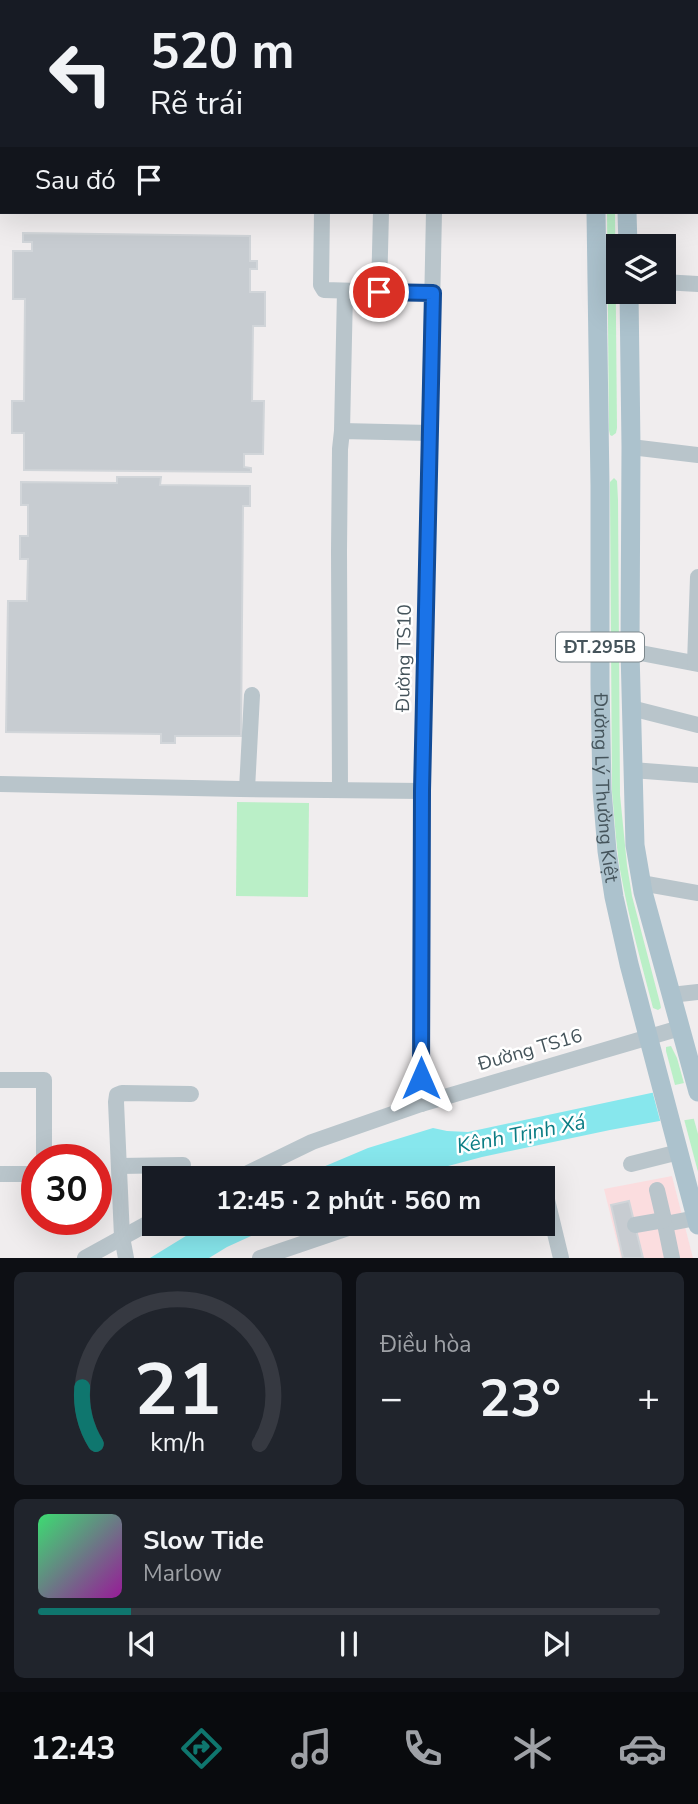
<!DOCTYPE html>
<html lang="vi">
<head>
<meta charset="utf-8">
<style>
	:root { --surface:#171b24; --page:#20242c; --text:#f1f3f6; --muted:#9ea1a6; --line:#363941; --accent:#0f766e }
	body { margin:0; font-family:"Nunito Sans",sans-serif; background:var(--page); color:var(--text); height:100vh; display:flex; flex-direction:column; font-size:26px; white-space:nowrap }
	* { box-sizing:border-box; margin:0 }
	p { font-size:23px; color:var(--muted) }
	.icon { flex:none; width:38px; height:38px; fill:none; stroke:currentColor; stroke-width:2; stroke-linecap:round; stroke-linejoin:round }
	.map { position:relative; height:1258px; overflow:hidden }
	.drawer { display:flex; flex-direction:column; gap:14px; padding:14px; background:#0d0f14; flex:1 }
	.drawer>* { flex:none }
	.banner { position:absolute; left:0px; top:0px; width:698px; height:214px; box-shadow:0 7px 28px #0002; background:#171b24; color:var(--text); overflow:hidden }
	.controls { position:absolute; left:606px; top:234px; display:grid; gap:14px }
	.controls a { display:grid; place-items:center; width:70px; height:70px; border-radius:0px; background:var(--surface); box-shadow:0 7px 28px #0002; font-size:35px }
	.speed { position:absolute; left:21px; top:1144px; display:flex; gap:14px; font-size:35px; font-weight:700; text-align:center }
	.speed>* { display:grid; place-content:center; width:91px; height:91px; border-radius:50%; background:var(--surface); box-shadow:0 7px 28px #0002; line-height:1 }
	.speed .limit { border:10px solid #d22; background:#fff; color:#111 }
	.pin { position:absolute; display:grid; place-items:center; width:60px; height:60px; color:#fff; margin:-30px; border:4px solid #fff; border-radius:50%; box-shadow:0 2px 7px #0007 }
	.me { position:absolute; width:77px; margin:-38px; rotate:0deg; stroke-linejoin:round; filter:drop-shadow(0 0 5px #0008) }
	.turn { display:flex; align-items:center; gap:24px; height:147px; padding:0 35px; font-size:32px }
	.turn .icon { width:91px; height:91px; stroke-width:2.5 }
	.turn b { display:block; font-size:49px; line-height:60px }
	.then { display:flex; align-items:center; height:66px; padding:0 35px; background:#0003; gap:14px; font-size:26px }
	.big { font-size:52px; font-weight:700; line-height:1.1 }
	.drawer .card { flex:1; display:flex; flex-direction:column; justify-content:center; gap:10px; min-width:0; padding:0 24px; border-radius:10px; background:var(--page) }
	.drawer .dial { align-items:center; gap:0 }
	.dial svg { height:182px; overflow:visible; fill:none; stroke:var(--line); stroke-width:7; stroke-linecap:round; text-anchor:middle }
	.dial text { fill:var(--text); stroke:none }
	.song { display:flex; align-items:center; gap:21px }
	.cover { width:84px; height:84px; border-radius:10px; background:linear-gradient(135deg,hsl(140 70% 55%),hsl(300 70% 35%)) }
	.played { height:7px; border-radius:4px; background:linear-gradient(90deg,var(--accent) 15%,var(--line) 15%) }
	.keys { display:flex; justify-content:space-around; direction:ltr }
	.heat { display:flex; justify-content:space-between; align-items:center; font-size:38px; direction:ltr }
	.drawer .tiles { flex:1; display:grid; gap:14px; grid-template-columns:1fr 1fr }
	.card:last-child { grid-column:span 2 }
	.trip { position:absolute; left:142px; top:1166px; width:413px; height:70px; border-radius:0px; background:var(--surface); box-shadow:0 7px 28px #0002; font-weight:700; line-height:70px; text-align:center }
	.menu { display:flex; height:112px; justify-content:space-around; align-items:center; background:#090b0e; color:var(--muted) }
	.menu .icon { width:49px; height:49px }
	.menu .current { color:var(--accent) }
	.menu b { font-size:32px; color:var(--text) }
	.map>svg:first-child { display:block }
</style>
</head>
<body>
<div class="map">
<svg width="698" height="1258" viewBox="0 0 698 1258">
	<rect width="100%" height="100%" fill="#f0edee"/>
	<path fill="#fbdddf" d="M672 1176 693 1258H621L604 1189Z"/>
	<g fill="#baefc7">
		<path d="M607 212H615L617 428 616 433 612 436 610 435 609 430Z"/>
		<path d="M614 478 617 481 618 500 620 795 627 865 632 896 660 1003 661 1008 658 1010 653 1008C642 965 630 923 622 880 616 851 615 821 612 792L610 490V482Z"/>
		<path d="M237 802 309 803 308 897 236 896Z"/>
		<path d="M671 1046 677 1058 698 1134V1172L666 1051V1047Z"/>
	</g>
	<g fill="#87e7ed">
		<path d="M698 1083V1114L610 1130 482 1157 403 1178H297L368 1148 433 1128 447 1131 468 1132Z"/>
		<path d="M207 1223H280L227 1247 209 1258H150Z"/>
	</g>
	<path fill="#f0edee" d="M698 1080V1118L661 1124 652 1090Z"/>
	<g fill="#c7ccd1" stroke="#d1d5d9" stroke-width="2">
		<path d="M23 233 250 236V261H257V269H250V292H265V326H253L252 401H264L263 454H244V467L251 468V472L24 470V433H12V401H24L25 299H13V251H32V242H23Z"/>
		<path d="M117 477H161L160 485 250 486V506H243L241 736H175V743H161V734L6 732 8 601H27L28 559H20V536H28V505H21V482L117 483Z"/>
		<path d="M629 1201 643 1258H623L611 1205Z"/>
	</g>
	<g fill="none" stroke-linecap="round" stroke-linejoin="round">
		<g stroke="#b9c5cb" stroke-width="16">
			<path d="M306 0V2"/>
			<path d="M437 2V0"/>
			<path d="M696 23H698"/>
			<path d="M696 59H698"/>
			<path d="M696 81 698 80"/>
			<path d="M696 165 698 166"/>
			<path d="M0 197 2 196"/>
			<path d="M322 212 321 285 324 290 433 293"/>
			<path d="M663 282 698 284"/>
			<path d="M379 292 381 212"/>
			<path d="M342 431 345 291"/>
			<path d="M631 447 698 455"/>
			<path d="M630 651 698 664"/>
			<path d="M695 663 698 577"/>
			<path d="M631 708 698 725"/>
			<path d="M632 770 698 775"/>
			<path d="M0 784 240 789 422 791"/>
			<path d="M247 789 252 695"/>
			<path d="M340 790 339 551 340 449 342 431 430 433"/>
			<path d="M641 883 698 893"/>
			<path d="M671 995 698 992"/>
			<path d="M0 1080H44V1160"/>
			<path d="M421 1104 422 791 434 212"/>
			<path d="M631 1164 679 1152"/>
			<path d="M119 1166 183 1165"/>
			<path d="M0 1174H37"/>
			<path d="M238 1178 312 1142 421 1104 680 1028"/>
			<path d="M542 1189 547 1200 561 1258"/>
			<path d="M657 1190 665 1224 696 1218"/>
			<path d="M665 1224 672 1258"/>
			<path d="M635 1225 664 1220"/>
			<path d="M85 1258 154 1220"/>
			<path d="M126 1258 122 1237 116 1102 117 1095 122 1093 191 1094"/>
			<path d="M260 1258 363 1223"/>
		</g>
		<g stroke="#acc2cd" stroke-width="19">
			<path d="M593 0V2"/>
			<path d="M624 0V2"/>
			<path id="s1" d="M596 212 600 486V684L602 790 607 851 614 897 629 964 698 1225"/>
			<path d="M627 212 628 247"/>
			<path d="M629 292 631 447 630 651 635 845 643 892 698 1092"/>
		</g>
	</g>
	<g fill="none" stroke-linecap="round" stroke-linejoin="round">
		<g stroke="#114b97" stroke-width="18">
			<path id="route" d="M379 292 433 293 422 791 421 1078"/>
		</g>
		<use href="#route" stroke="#1a73e8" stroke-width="12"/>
	</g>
	<g text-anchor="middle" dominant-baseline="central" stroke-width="5" stroke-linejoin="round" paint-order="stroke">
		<rect fill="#fff" stroke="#7d878c" stroke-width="2" x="556" y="632.5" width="88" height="29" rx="5"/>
		<g font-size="18" font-weight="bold" fill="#45545b">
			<text x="600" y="647">ĐT.295B</text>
		</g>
		<g font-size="19" fill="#45545b" stroke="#fff">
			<text transform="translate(404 658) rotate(-89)">Đường TS10</text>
			<text stroke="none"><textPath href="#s1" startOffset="576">Đường Lý Thường Kiệt</textPath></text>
			<text transform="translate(530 1050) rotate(-16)">Đường TS16</text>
		</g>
		<g font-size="21" font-style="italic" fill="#0b7d84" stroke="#fff">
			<text transform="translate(521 1134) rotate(-11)">Kênh Trịnh Xá</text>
		</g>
	</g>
</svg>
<div class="controls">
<a><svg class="icon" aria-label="layers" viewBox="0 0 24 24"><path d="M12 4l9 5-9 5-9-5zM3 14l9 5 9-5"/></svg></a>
</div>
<div class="speed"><div class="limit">30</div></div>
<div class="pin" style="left:379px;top:292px;background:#d93025"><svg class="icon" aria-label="arrive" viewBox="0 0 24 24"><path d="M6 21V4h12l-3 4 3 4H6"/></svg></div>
<svg class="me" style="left:421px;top:1078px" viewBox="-20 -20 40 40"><path d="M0-17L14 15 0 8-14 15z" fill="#1a73e8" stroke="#fff" stroke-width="4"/></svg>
<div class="trip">12:45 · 2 phút · 560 m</div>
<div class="banner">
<div class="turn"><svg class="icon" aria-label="left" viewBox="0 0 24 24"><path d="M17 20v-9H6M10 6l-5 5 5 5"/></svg><div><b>520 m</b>Rẽ trái</div></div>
<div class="then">Sau đó<svg class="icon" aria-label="arrive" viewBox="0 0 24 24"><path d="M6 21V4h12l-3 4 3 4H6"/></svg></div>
</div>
</div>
<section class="drawer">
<div class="tiles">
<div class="card dial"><svg viewBox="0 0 100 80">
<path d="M14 69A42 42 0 1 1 86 69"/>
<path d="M14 69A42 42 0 0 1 8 44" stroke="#0f766e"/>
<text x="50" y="56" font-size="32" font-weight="700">21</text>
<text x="50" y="72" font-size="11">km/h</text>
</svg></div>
<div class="card"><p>Điều hòa</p>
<div class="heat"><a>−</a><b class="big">23°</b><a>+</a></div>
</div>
<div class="card">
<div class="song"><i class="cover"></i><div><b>Slow Tide</b><p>Marlow</p></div></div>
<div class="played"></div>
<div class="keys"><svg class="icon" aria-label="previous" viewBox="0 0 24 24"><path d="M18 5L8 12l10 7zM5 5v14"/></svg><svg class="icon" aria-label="pause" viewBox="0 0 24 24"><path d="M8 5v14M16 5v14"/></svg><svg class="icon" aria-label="next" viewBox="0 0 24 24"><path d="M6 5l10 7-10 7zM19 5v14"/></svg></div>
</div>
</div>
</section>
<nav class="menu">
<b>12:43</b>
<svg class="icon current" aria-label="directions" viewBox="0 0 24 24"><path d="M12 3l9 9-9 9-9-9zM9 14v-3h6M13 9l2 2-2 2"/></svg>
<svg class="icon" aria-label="music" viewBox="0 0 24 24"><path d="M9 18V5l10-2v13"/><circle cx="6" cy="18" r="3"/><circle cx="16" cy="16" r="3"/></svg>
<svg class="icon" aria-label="phone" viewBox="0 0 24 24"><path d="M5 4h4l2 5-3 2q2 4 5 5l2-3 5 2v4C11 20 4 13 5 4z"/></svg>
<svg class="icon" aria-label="climate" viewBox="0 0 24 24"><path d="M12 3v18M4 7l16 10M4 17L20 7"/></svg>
<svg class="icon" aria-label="car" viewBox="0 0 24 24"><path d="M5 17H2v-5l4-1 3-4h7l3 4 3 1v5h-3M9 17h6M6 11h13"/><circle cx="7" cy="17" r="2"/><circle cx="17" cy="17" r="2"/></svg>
</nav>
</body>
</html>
